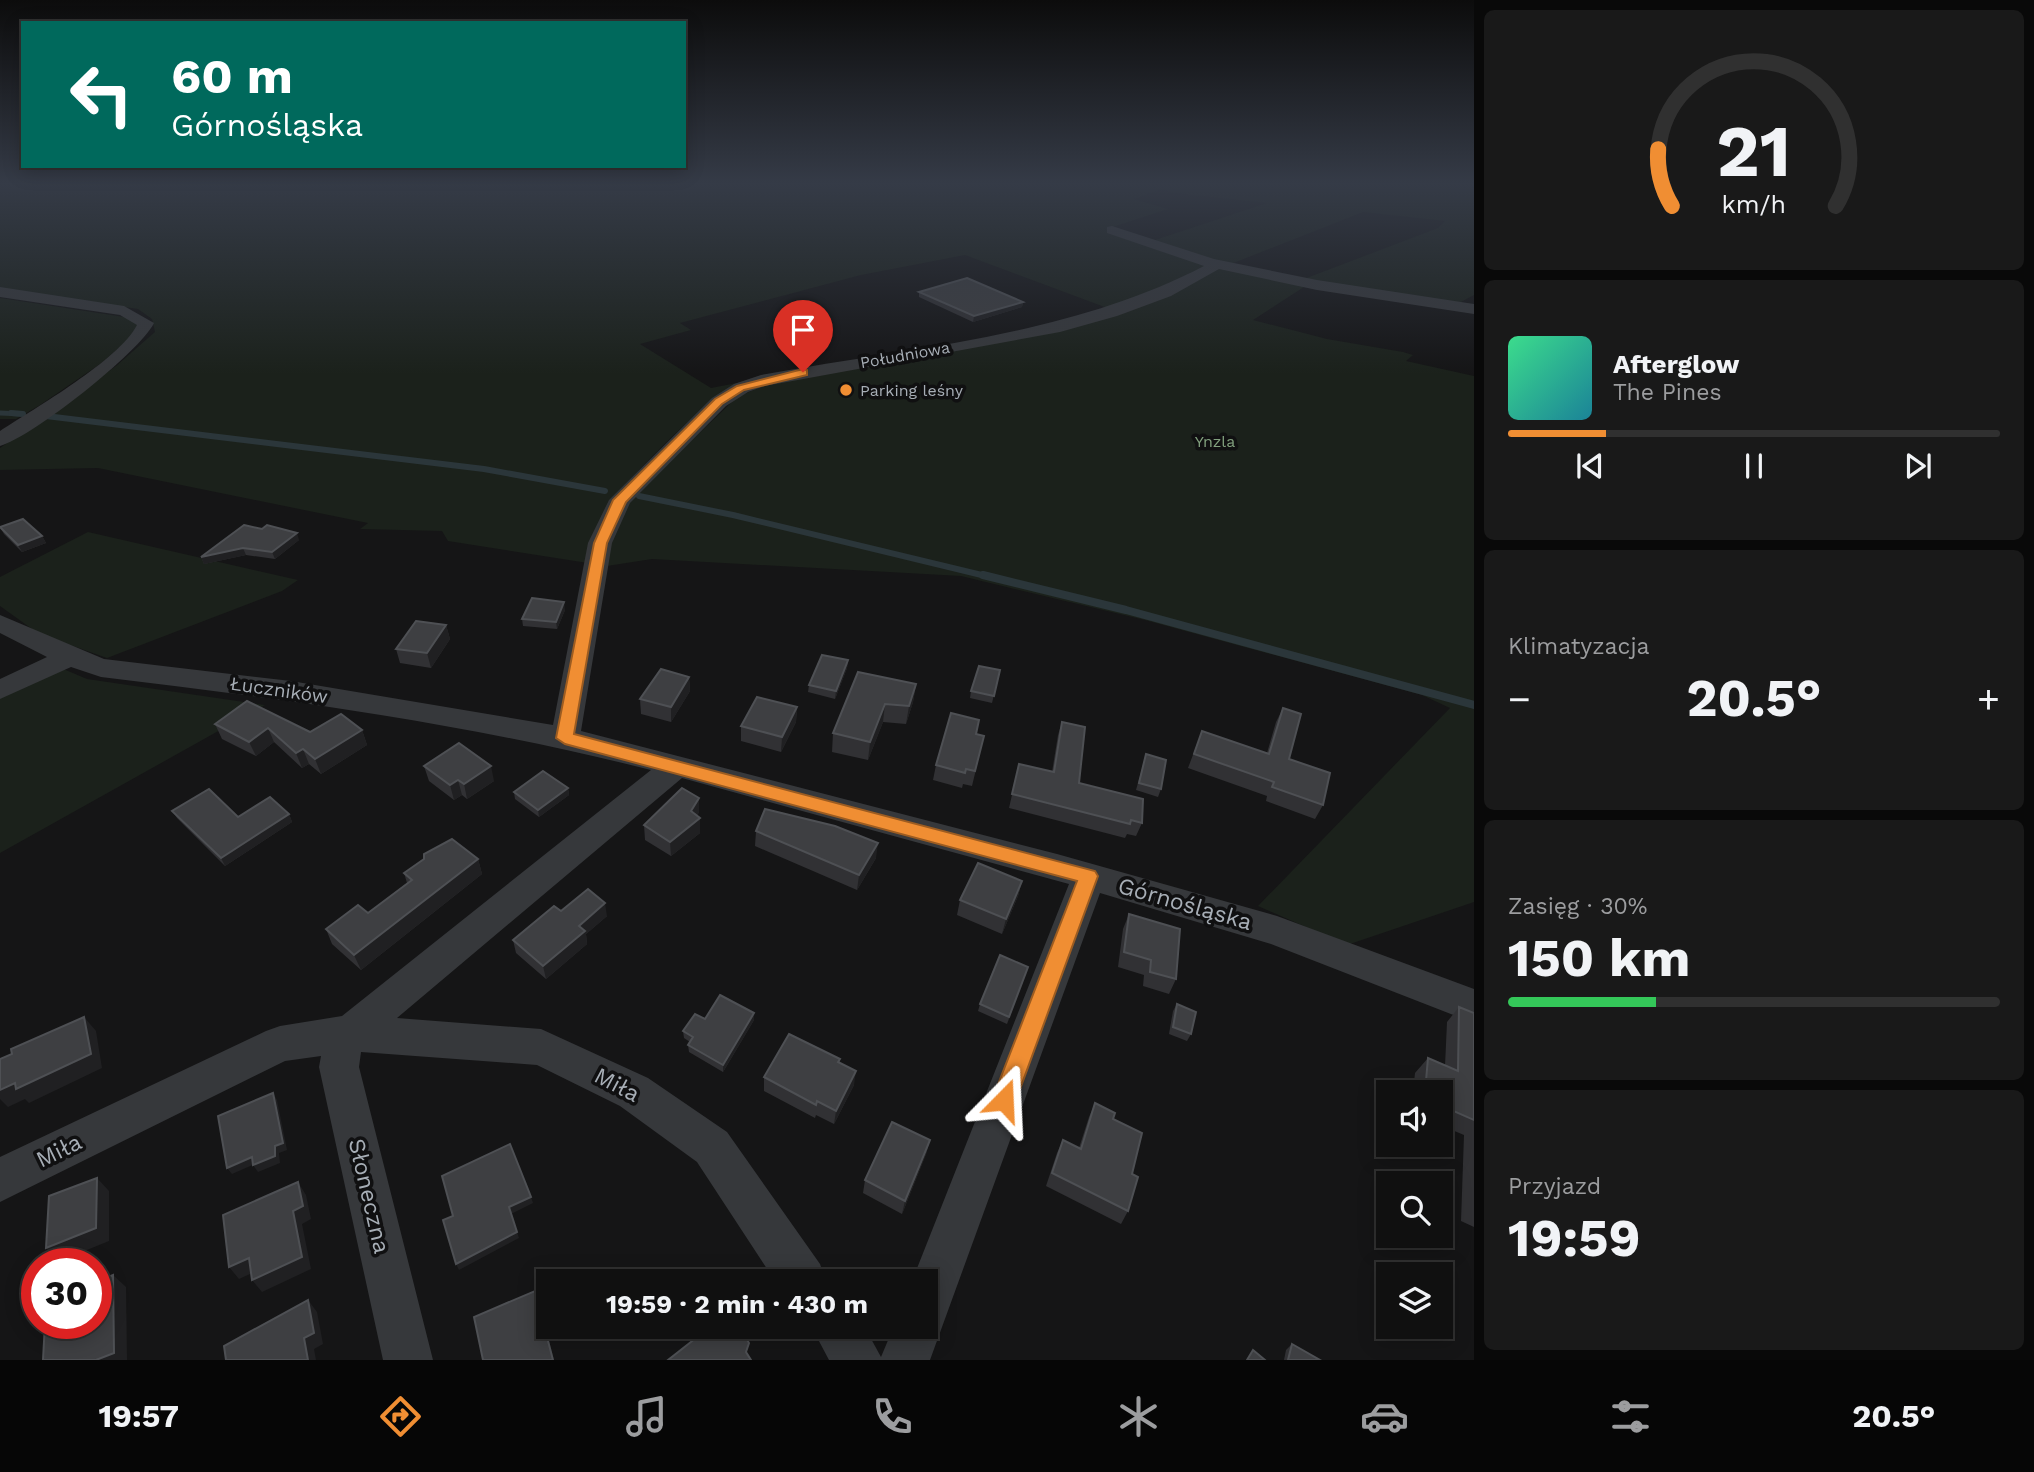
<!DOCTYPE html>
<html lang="pl">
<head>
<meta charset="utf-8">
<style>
	:root { --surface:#101010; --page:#191919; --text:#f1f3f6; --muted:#9c9d9f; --line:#303030; --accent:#f08e33 }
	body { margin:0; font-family:"Work Sans",sans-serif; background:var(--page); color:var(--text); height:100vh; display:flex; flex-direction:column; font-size:26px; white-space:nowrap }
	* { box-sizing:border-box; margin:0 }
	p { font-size:23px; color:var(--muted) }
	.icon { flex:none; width:38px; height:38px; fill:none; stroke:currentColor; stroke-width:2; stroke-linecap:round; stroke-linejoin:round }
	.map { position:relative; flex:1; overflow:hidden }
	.side { display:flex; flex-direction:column; gap:10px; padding:10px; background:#090909; width:560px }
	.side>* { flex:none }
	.banner { position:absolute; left:21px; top:21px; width:665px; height:147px; border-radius:0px; box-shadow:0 4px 18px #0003,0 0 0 2px var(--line); background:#00695c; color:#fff; overflow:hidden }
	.buttons { position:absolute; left:1376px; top:1080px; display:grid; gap:14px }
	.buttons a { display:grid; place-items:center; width:77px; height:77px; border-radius:0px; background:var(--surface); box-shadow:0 4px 18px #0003,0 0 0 2px var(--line); font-size:35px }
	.speed { position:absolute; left:21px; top:1248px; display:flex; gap:14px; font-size:35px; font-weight:700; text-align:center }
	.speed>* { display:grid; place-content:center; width:91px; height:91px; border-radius:50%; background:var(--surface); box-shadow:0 4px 18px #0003,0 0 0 2px var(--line); line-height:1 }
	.speed .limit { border:10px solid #d22; background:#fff; color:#111 }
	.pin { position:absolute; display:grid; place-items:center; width:60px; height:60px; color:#fff; margin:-72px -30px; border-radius:50% 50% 50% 0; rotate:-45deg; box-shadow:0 0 7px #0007 }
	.pin .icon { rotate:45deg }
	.me { position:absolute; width:77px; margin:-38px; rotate:21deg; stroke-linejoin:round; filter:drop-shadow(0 0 5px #0008) }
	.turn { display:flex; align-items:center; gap:24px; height:147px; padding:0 35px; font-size:32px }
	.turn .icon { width:91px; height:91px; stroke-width:2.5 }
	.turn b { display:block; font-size:49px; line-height:60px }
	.big { font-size:52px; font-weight:700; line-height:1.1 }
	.side .card { flex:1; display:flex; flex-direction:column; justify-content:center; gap:10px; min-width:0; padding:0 24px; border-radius:10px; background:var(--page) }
	.side .dial { align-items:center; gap:0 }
	.dial svg { height:182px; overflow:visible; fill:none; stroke:var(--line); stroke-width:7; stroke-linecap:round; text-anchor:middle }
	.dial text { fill:var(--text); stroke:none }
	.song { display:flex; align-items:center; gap:21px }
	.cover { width:84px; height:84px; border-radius:10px; background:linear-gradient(135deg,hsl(150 70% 55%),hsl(190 70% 35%)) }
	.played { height:7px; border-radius:4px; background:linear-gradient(90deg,var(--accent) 20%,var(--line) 20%) }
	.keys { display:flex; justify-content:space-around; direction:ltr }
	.heat { display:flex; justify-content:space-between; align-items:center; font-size:38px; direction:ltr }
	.charge { height:10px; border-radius:5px; background:linear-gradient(90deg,#34c759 30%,var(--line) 0) }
	.trip { position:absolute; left:536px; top:1269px; width:402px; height:70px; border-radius:0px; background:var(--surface); box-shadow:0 4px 18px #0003,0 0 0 2px var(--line); font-weight:700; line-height:70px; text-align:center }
	.tabs { display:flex; height:112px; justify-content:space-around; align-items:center; background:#060606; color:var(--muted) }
	.tabs .icon { width:49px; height:49px }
	.tabs .on { color:var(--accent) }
	.tabs b { font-size:32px; color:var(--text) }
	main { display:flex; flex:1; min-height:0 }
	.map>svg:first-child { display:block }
</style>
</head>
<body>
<main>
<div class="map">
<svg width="1474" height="1360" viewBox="0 0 1474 1360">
	<rect width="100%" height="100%" fill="#151516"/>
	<g fill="#1b211b" fill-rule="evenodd">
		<path d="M0 184H1474V295L1457 304 1304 279 1438 228 1445 221 1363 212 1231 264 1307 285 1253 320 1327 339 1403 352 1413 355 1406 361 1474 376V902L1347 945 1258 906 1450 708 1422 695 1145 620 961 576 652 559 607 566 448 541 442 531 360 529 368 523 98 468 0 470V448L116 366 155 332 152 319 138 309 0 289ZM1161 189 1175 193 1267 203 1152 241 1113 227 1168 209 1134 199ZM965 255 1118 312 761 387 737 397 642 488 613 497C654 456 694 407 747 381L711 388 640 344 691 330 680 323 861 275Z"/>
		<path d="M0 298 131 318 138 325V332L100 364 40 405 16 419H0Z"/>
		<path d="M88 532 298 580 282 591 107 658 39 634 0 606V577Z"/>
		<path d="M61 668 87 679 265 705 0 853V697Z"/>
	</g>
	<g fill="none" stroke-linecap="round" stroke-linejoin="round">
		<path stroke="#2b363a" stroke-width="5" d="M0 413 23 414"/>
		<g stroke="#2b363a" stroke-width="6">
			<path d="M11 413 23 414"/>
			<path d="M46 416 484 469 605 491"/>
			<path d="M639 496 733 515 990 577"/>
		</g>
		<path stroke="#2b363a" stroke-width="8" d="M983 575 1126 610 1474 705"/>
		<g fill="#36383b" fill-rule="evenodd">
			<path d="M1112 226 1214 259 1317 280 1474 304V314L1317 290 1219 269 1171 296 1117 316 1060 332 765 386 748 392 726 406 630 503 612 543 581 731 1057 854 1277 916 1474 989V1023L1271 944 1100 893 930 1360H829L811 1326H864L881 1357 894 1326H926V1281H912L1069 884 682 778 397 1018 541 1029 648 1078 727 1132 820 1264 826 1281H775L697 1162 620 1106 537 1065 361 1052 359 1067 433 1360H383L319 1067 321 1056 285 1061 0 1202V1157L266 1031 280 1026 342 1016 651 770C470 724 286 699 101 677L71 667 0 699V679L47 657 0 633V615L104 659 291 681 553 725 588 543 609 500 712 398 734 384 761 375C911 347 1067 337 1204 266L1107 233V227Z"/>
			<path d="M0 287 124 306 154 323C140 352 31 438 0 446V431C35 408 119 360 137 325L120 315 0 297Z"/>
		</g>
	</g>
	<g fill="#313134">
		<path d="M919 292 1023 302 1022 307 973 322 919 297Z"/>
		<path d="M0 527 42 536 46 543 22 552 4 534Z"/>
		<path d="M262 529 299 540 275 559 246 555 204 564 201 557Z"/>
		<path d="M565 610 557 629 523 626 522 619Z"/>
		<path d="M446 625 450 639 431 668 400 663 396 649Z"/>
		<path d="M848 660 847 668 835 699 808 692 809 685Z"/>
		<path d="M1000 670 992 703 970 698 971 691Z"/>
		<path d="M689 677 690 691 671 722 641 714 640 699Z"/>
		<path d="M916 684 913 702 906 724 883 722 868 760 832 752 833 733Z"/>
		<path d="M247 701 310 732 362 730 367 745 321 774 309 764 302 768 274 742 256 756 222 739 215 724Z"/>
		<path d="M797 707 796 722 781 752 741 741V726Z"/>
		<path d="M1283 708 1289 759 1323 805 1315 819 1266 801 1267 796 1188 768 1202 731 1267 753 1276 722Z"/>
		<path d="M1062 722 1079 783 1142 823 1136 836 1127 834 1125 838 1009 808 1019 764 1052 772 1058 735Z"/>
		<path d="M976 734 984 736 972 786 963 784 962 788 933 780 936 765Z"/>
		<path d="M1146 754 1161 789 1158 797 1136 790Z"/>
		<path d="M424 766 494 781 467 799 462 795 454 800 429 781Z"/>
		<path d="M568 788 569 795 539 817 515 799 514 792Z"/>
		<path d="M172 811 238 817 289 814 292 822 225 866 177 818Z"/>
		<path d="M699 812 697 816 700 818V833L671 856 645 840 644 825Z"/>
		<path d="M756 831 876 858 857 890 755 846Z"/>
		<path d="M478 859 482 874 361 970 332 944 326 929 368 913 407 883 404 873Z"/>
		<path d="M1022 881 1018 896 1002 934 957 915 960 900Z"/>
		<path d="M561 911 607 916 586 934 587 944 546 979 516 953 513 940Z"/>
		<path d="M1129 914 1176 979 1169 994 1143 986 1144 975 1118 967 1123 929Z"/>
		<path d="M1028 967 1007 1024 978 1011 980 1004Z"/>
		<path d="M1177 1004 1191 1034 1187 1041 1169 1034 1173 1011Z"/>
		<path d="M1459 1007 1474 1013V1227L1461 1221 1464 1135 1440 1125V1092H1413L1415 1073 1428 1058 1445 1066 1447 1022Z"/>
		<path d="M705 1019 754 1020 723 1072 689 1052 688 1045 690 1042 684 1038 683 1031Z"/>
		<path d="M840 1059V1063L854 1085 834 1124 816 1115 815 1118 764 1091V1077Z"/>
		<path d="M1095 1103 1132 1174 1128 1211 1121 1224 1046 1186 1057 1153 1063 1140 1079 1148 1089 1117Z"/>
		<path d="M930 1140 926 1154 902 1214 863 1193 865 1180Z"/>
		<path d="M1292 1344 1320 1360H1284L1286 1350Z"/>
	</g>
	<g fill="#202022">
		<path d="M1023 302 1022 307 973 322 974 316Z"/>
		<path d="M297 533 299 540 275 559 272 552Z"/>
		<path d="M42 536 46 543 22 552 18 545Z"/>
		<path d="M243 548 246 555 204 564 201 557Z"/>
		<path d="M564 602 565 610 557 629 556 622Z"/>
		<path d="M446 625 450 639 431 668 427 653Z"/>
		<path d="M848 660 847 668 835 699 836 691Z"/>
		<path d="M689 677 690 691 671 722V707Z"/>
		<path d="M916 684 913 702 906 724 909 706Z"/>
		<path d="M885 704 883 722 868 760 870 742Z"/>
		<path d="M797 707 796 722 781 752 782 737Z"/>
		<path d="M268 728 274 742 256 756 249 742Z"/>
		<path d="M362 730 367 745 321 774 315 759Z"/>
		<path d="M303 749 309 764 302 768 296 753Z"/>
		<path d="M491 766 494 781 467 799 464 784Z"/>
		<path d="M458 780 462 795 454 800 450 785Z"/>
		<path d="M568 788 569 795 539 817 538 810Z"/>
		<path d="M699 798V812L693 823 700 818V833L671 856 670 842Z"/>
		<path d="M289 814 292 822 225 866 221 858Z"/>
		<path d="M878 843 876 858 857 890 859 875Z"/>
		<path d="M478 859 482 874 361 970 354 955Z"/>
		<path d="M1022 881 1018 896 1002 934 1006 919Z"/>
		<path d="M605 903 607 916 586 934 587 944 546 979 543 966 579 926Z"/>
		<path d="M754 1013V1020L723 1072V1065Z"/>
		<path d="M84 1017 96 1031 102 1068 29 1103 25 1099 8 1107 0 1099V1090Z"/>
		<path d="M856 1071 854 1085 834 1124 836 1111Z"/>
		<path d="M273 1093 277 1100 287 1150 279 1153 280 1163 258 1172 253 1165 275 1146Z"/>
		<path d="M930 1140 926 1154 902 1214 905 1201Z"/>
		<path d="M252 1157 257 1163 232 1174 227 1168Z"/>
		<path d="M97 1178 109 1191V1241L60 1261 46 1248Z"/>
		<path d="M298 1182 306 1195 311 1219 302 1224 311 1269 262 1292 252 1280 293 1211Z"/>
		<path d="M531 1197 533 1203 511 1214 509 1207Z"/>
		<path d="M517 1232 519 1238 459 1270 456 1264Z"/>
		<path d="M249 1258 259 1270 239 1279 229 1267Z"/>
		<path d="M113 1275 126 1287 127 1360H96Z"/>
		<path d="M535 1291 539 1303 554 1360H553Z"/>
		<path d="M308 1300 317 1312 323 1344 314 1349 316 1360H308L304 1338Z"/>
	</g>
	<g fill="#3e3f42" stroke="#4e5054" stroke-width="2">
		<path d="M967 278 1023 302 974 316 919 292Z"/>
		<path d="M23 519 42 536 18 545 0 527Z"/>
		<path d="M244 525 262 529 267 525 297 533 272 552 243 548 201 557Z"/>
		<path d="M532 598 564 602 556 622 522 619Z"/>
		<path d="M416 621 446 625 427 653 396 649Z"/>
		<path d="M822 655 848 660 836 691 809 685Z"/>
		<path d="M979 666 1000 670 994 696 971 691Z"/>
		<path d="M661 669 689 677 671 707 640 699Z"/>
		<path d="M858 672 916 684 909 706 885 704 870 742 833 733Z"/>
		<path d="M757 697 797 707 782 737 741 726Z"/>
		<path d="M247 701 310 732 341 714 362 730 315 759 303 749 296 753 268 728 249 742 215 724Z"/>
		<path d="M1283 708 1301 714 1289 759 1330 773 1323 805 1272 787 1274 782 1194 754 1202 731 1269 754Z"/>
		<path d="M951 713 979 720 976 734 984 736 975 771 966 769 965 773 936 765Z"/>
		<path d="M1062 722 1085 727 1079 783 1143 799 1142 823 1131 820 1130 824 1012 794 1019 764 1054 772Z"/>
		<path d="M459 743 491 766 464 784 458 780 450 785 424 766Z"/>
		<path d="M1146 754 1166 760 1161 789 1139 783Z"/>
		<path d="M543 771 568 788 538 810 514 792Z"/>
		<path d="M682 788 699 798 691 811 700 818 670 842 644 825Z"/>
		<path d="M209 789 238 817 270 797 289 814 221 858 172 811Z"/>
		<path d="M765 809 835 826 878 843 859 875 756 831Z"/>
		<path d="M452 839 478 859 354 955 326 929 358 905 368 913 412 880 404 873 424 859V854Z"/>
		<path d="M978 863 1022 881 1006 919 960 900Z"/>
		<path d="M588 889 605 903 579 926 585 931 543 966 513 940 554 906 561 911Z"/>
		<path d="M1129 914 1180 929 1176 979 1150 972 1151 960 1124 952Z"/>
		<path d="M1000 955 1028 967 1009 1017 980 1004Z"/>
		<path d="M720 995 754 1013 723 1065 688 1045 693 1037 683 1031 695 1014 705 1019Z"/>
		<path d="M1177 1004 1196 1012 1191 1034 1173 1027Z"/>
		<path d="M1459 1007 1474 1013V1120L1440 1105V1092H1425L1428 1058 1458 1071Z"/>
		<path d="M84 1017 91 1054 16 1089 15 1083 0 1090V1059L12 1054 11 1049Z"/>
		<path d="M789 1034 840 1059 838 1062 856 1071 836 1111 817 1101 816 1105 764 1077Z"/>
		<path d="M273 1093 283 1143 275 1146V1156L253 1165 252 1157 227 1168 218 1116Z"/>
		<path d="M1095 1103 1115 1113 1113 1119 1142 1133 1132 1174 1138 1177 1128 1211 1052 1173 1063 1140 1081 1149Z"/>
		<path d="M892 1122 930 1140 905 1201 865 1180Z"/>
		<path d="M510 1144 531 1197 509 1207 517 1232 456 1264 443 1220 453 1216 442 1176Z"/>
		<path d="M97 1178 96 1228 46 1248 49 1196Z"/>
		<path d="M298 1182 303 1206 293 1211 302 1257 252 1280 249 1258 229 1267 223 1215Z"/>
		<path d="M113 1275 114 1353 96 1360H43L45 1323H96V1282Z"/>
		<path d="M535 1291 553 1360H483L474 1317Z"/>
		<path d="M308 1300 314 1333 304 1338 308 1360H226L224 1346Z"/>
		<path d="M732 1326H739L749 1343 746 1352 751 1360H668L710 1327 717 1339Z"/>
		<path d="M1292 1344 1320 1360H1288Z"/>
		<path d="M1253 1350 1265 1360H1247Z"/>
	</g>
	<linearGradient id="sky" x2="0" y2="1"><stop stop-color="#0c0c0c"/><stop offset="0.49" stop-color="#353b47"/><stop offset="1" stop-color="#353b47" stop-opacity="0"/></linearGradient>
	<rect width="1474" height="374" fill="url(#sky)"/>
	<path fill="#f08e33" stroke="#9c5c21" stroke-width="2" d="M803 369 807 370V375L744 390 722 404 626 502 607 543 574 734 1095 871 1098 876 1016 1100 1012 1108 1004 1112 996 1108 992 1100 1077 881 565 744 556 738 594 543 613 500 715 399 737 386Z"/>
	<circle fill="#f08e33" stroke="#101011" stroke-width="2.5" cx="846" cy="390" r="7"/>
	<g text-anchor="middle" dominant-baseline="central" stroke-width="7" stroke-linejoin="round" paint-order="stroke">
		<g font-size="16" fill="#a7aeb6" stroke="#101011">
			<text transform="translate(905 355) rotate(-10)">Południowa</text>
		</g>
		<g font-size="16" fill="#a7aeb6" stroke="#101011" text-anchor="start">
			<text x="860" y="390">Parking leśny</text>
		</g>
		<g font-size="16" fill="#82a17e" stroke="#101011">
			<text x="1215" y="441">Ynzla</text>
		</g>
		<g font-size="19" fill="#a7aeb6" stroke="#101011">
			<text transform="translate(279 690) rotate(8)">Łuczników</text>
		</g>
		<g font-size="23" fill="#a7aeb6" stroke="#101011">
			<text transform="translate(1185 904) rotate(16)">Górnośląska</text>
			<text transform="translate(617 1085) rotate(28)">Miła</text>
			<text transform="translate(59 1151) rotate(-26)">Miła</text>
			<text transform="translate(369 1196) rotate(77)">Słoneczna</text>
		</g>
	</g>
</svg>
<div class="buttons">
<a><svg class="icon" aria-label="sound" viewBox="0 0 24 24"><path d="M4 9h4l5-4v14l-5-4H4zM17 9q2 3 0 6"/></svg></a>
<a><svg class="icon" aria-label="search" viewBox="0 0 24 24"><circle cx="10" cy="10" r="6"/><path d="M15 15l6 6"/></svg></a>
<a><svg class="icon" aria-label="layers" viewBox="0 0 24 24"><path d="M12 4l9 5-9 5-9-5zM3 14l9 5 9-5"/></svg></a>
</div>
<div class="speed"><div class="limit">30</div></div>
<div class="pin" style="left:803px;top:372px;background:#d93025"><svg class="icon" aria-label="arrive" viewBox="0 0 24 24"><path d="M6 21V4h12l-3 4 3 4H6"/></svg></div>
<svg class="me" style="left:1004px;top:1100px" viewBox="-20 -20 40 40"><path d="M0-17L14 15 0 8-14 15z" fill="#f08e33" stroke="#fff" stroke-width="4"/></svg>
<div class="trip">19:59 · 2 min · 430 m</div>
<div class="banner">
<div class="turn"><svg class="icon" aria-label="left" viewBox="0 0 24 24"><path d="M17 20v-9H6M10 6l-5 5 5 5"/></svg><div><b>60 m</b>Górnośląska</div></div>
</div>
</div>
<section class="side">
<div class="card dial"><svg viewBox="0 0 100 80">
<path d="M14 69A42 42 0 1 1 86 69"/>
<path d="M14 69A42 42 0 0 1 8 44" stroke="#f08e33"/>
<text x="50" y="56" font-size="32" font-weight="700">21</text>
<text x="50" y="72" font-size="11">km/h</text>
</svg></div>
<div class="card">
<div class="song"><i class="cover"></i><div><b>Afterglow</b><p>The Pines</p></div></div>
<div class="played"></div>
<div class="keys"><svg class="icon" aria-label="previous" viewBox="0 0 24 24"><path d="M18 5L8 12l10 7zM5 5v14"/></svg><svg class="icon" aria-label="pause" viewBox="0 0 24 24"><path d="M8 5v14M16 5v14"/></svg><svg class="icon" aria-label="next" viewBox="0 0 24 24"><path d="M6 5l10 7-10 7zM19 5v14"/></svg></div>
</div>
<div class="card"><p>Klimatyzacja</p>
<div class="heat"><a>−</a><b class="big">20.5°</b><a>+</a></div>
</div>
<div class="card"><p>Zasięg · 30%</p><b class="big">150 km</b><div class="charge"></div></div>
<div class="card"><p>Przyjazd</p><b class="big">19:59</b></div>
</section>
</main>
<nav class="tabs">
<b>19:57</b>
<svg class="icon on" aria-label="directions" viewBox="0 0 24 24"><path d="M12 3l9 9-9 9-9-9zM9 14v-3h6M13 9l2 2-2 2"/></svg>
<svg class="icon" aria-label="music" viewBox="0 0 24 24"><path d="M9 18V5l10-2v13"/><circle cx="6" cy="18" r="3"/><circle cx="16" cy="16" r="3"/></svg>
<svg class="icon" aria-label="phone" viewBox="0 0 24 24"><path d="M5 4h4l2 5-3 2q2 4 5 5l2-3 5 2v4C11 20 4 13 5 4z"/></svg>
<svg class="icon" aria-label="climate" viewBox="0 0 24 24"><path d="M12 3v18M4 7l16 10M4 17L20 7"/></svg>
<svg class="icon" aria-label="car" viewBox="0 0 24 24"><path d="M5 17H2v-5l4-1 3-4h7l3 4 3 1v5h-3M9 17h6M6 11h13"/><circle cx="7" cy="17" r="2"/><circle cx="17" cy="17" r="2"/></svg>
<svg class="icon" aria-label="filters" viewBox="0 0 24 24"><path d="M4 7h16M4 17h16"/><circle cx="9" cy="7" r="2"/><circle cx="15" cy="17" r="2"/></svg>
<b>20.5°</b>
</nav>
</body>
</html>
